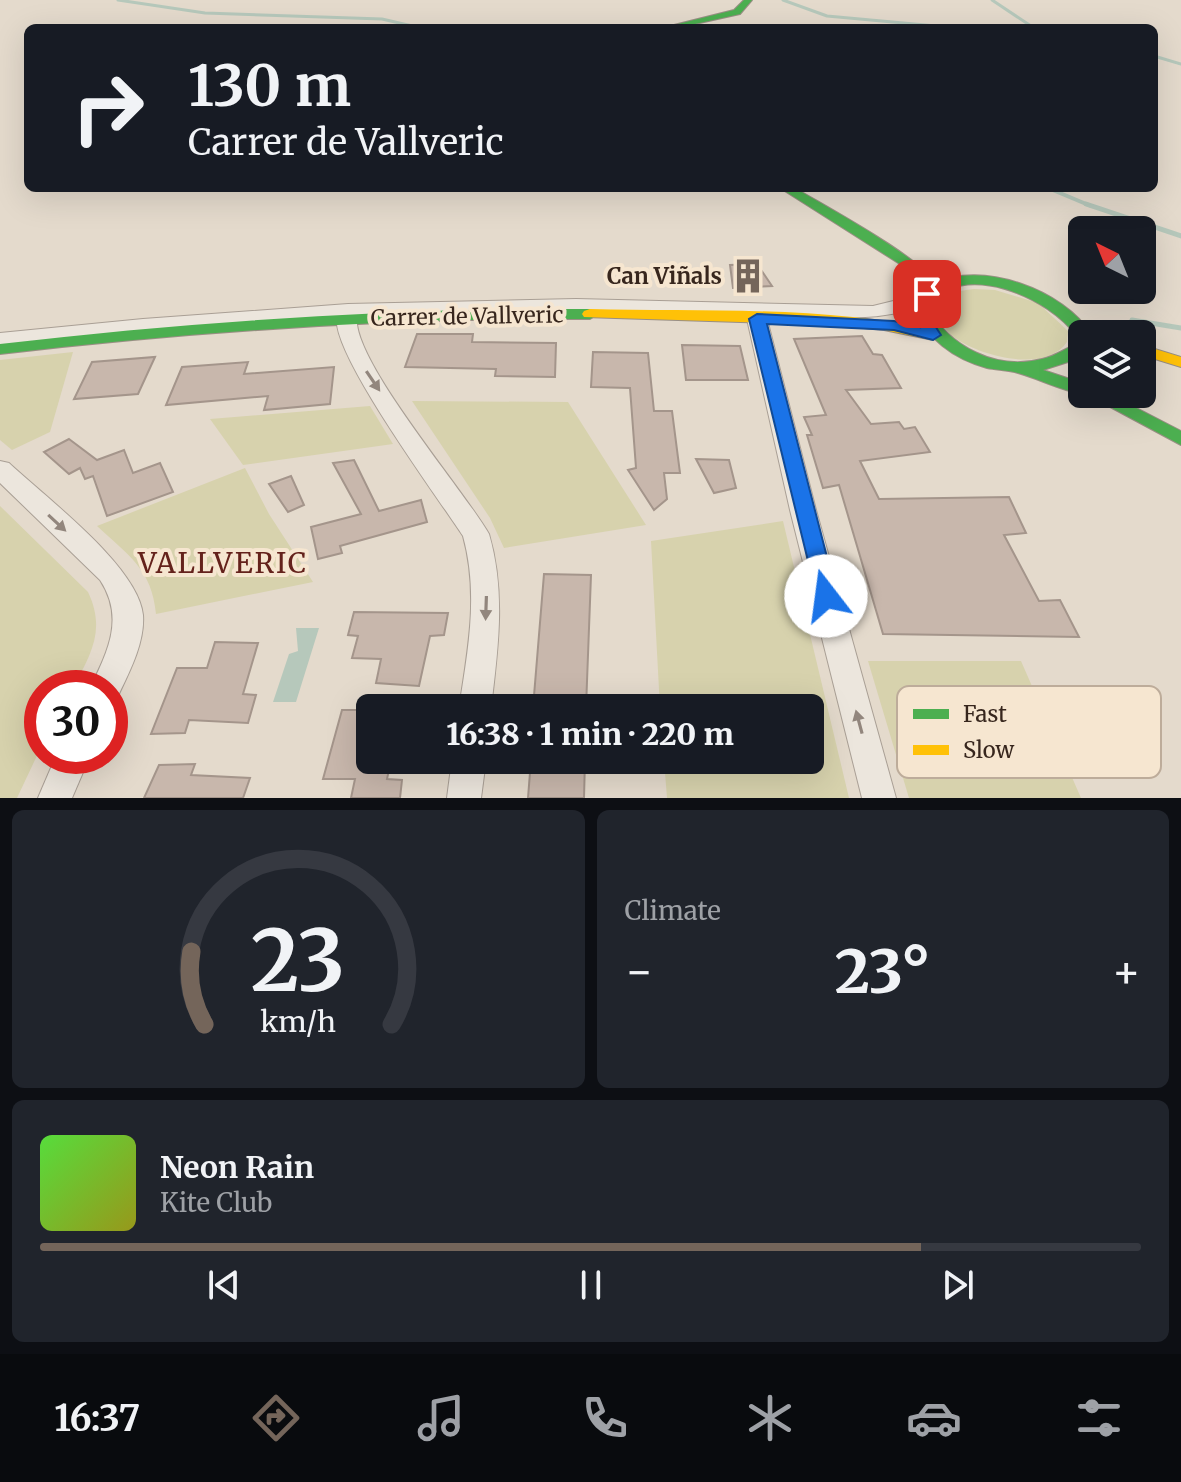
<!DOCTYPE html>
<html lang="en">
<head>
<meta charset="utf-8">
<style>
	:root { --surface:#171b24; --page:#20242c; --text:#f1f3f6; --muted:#9ea1a6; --line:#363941; --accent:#74655a }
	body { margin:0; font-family:Merriweather,serif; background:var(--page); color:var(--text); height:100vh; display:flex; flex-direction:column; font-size:30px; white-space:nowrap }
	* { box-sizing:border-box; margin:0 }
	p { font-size:26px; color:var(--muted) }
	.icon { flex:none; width:44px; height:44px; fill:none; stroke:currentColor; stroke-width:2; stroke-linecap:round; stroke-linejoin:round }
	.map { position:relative; height:798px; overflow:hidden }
	.side { display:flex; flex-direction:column; gap:12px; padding:12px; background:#0d0f14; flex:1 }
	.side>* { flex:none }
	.top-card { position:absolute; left:24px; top:24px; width:1134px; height:168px; border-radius:12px; box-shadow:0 8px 32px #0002; background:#171b24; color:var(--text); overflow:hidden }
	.needle { width:52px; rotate:317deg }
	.tools { position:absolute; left:1068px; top:216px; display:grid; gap:16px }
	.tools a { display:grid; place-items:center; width:88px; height:88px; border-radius:12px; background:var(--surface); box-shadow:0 8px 32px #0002; font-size:40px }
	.speed { position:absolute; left:24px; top:670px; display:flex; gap:16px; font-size:40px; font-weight:700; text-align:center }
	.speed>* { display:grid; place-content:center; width:104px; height:104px; border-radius:50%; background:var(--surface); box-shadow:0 8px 32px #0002; line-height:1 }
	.speed .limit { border:12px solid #d22; background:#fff; color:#111 }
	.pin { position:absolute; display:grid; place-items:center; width:68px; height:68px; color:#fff; margin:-34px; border-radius:16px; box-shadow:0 4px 12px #0006 }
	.me { position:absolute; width:88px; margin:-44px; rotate:345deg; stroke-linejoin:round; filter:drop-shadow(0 0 6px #0008) }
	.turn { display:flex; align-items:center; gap:28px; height:168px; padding:0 32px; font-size:36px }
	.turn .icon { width:104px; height:104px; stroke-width:2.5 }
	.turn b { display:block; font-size:56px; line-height:68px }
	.big { font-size:60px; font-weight:800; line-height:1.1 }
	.side .widget { flex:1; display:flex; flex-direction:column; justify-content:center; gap:12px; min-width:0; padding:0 28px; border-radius:12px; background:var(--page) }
	.side .dial { align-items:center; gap:0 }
	.dial svg { height:208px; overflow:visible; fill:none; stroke:var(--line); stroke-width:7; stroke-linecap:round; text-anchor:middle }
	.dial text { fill:var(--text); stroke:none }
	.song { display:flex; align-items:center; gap:24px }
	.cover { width:96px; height:96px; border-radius:12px; background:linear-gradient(135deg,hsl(110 70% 55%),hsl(60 70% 35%)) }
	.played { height:8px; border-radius:4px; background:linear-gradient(90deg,var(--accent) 80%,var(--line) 80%) }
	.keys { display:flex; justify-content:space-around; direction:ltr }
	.heat { display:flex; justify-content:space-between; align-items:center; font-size:44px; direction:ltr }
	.side .tiles { flex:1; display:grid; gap:12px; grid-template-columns:1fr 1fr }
	.widget:last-child { grid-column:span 2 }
	.trip { position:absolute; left:356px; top:694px; width:468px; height:80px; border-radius:12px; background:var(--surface); box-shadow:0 8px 32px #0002; font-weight:800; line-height:80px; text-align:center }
	.tabs { display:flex; height:128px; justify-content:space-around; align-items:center; background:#090b0e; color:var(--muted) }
	.tabs .icon { width:56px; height:56px }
	.tabs .current { color:var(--accent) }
	.tabs b { font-size:36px; color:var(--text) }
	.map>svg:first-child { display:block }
</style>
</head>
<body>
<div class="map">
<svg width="1181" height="798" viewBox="0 0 1181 798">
	<rect width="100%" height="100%" fill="#e4dacc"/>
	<g fill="#d7d2ad">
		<path d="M974 289 995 290 1038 303 1068 331 1067 342C1045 374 981 356 955 338 947 333 941 321 935 314 939 295 956 291 974 289Z"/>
		<path d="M73 352 50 432 12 450 0 440V360Z"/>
		<path d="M412 401 568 402 646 525 504 548 490 518Z"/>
		<path d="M370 406 393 444 243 465 210 419Z"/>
		<path d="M245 468 269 514 313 582 156 614C152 569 128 555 97 526Z"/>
		<path d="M0 506 88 592C106 630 91 654 73 688H42V745L17 798H0Z"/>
		<path d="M783 521 849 798H667L664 760H810V708H660L651 541Z"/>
		<path d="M868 661H1021L1081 798H909Z"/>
	</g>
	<path fill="#b6c8bb" d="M296 628H319L296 702H273L289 654 298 651Z"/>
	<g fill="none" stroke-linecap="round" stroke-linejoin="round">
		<g stroke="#b6c8bb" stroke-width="3">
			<path d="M118 0 205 13 382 19 421 28"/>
			<path d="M783 0 827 16 958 28"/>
			<path d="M992 0 1034 28"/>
			<path d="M1154 56 1181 64"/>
		</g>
		<path stroke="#b6c8bb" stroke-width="4" d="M1048 188 1091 206"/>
		<g stroke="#b6c8bb" stroke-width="5">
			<path d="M1086 204 1181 236"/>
			<path d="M1132 320 1181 328"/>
		</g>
	</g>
	<g fill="#c8b7ac" stroke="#a4958b" stroke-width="2">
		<path d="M757 264 772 286 733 288 730 265Z"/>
		<path d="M417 334H473L472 342 556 343 555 377 495 376 496 369 405 367Z"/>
		<path d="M862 336 873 354 882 355 901 388 846 390 871 424 899 422 904 429 915 427 930 452 860 461 879 499 1009 497 1026 533 1004 535 1039 601 1060 600 1079 637 883 634 839 485 823 488 807 435H812L804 417 826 415 794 339Z"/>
		<path d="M682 345 740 346 748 380H686Z"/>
		<path d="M593 352 648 353 654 411H672L680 473H664L667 499 654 510 628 470 636 468 630 388 591 387Z"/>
		<path d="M155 357 138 394 74 399 92 362Z"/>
		<path d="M248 362 244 374 334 367 330 404 264 410 268 396 166 405 182 367Z"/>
		<path d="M69 439 97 460 124 450 133 473 160 463 173 492 107 516 93 476 85 479 80 468 69 474 44 452Z"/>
		<path d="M696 459 729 460 736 488 714 493Z"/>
		<path d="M354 460 379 511 421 500 427 522 340 546 342 553 318 559 311 527 361 514 333 463Z"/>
		<path d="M291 476 304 505 288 512 269 484Z"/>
		<path d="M544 574 591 575 586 708H533Z"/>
		<path d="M354 612 448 613 444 635 430 636 419 686 376 683 381 659 352 658 358 636 348 635Z"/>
		<path d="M215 642 258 643 243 694 256 695 248 723 189 720 185 733 151 734 177 668H207Z"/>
		<path d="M342 710H370V760H391L387 779 402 780 400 798H351L355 779H323Z"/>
		<path d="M531 760H585L584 798H528Z"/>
		<path d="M195 764 191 775 250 778 243 798H144L159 765Z"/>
	</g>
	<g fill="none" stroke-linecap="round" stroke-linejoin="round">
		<g stroke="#a99f95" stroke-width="2">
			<g id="street">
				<path d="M922 294 931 300 929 304C875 325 817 316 761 314L767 319 816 510 896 798H862L790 510 747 319 754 314 576 311 357 316C350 358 464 490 489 534 506 592 498 649 491 708H459C468 650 479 594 463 536 439 499 330 352 337 317L143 330 0 345V333L143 319 348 304 576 299 873 306Z"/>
				<path d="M0 461 9 463C45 497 138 566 143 615 145 643 129 673 117 698L110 700V688H90C108 651 125 618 100 580L0 483Z"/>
				<path d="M56 756H90L72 798H38Z"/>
				<path d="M452 760H486L481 798H447Z"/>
			</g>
		</g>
		<g stroke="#998f84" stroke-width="2">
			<g id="fast">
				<path d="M744 0H752L740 14 677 28H662L734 10Z"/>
				<path d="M780 188H795C821 204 928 261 934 284 981 259 1065 291 1091 334H1082V339L1077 337C1051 298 961 258 927 307 950 347 996 371 1042 359 1057 356 1068 346 1082 342V354L1068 362 1043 370 1082 383 1084 394C1061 391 1040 379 1018 373 1008 370 997 370 987 368 951 358 929 339 911 307L920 295 919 281 903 266Z"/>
				<path d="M516 309H590L598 314 590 319C392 318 196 331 0 354V344C172 324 343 312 516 309Z"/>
				<path d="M1086 394H1109L1181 431V445Z"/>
			</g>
		</g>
		<g stroke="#998f84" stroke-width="2">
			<g id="slow">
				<path d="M590 309C702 312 831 305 939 332L941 335 933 340 884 330 834 325 584 317 582 314 584 311Z"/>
				<path d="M1142 345 1181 357V367L1142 355Z"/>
			</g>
		</g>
		<use href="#street" fill="#ece6dd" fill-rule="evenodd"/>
		<use href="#fast" fill="#4caf50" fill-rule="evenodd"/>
		<use href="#slow" fill="#ffc107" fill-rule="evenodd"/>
	</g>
	<defs><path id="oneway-solid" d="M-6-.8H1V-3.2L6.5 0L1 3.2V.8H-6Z" transform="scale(2)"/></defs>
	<g fill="#92867d">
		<use href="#oneway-solid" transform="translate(373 381) rotate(56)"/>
		<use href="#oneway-solid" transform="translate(57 523) rotate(43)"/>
		<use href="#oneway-solid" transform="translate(486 608) rotate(92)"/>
		<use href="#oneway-solid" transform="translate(859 722) rotate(-105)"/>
	</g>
	<path fill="#1a73e8" stroke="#114b97" stroke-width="2" d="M927 289 935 294C924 312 930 318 941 335L933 340 894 330 767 324 837 596 834 602 826 605 818 602 749 319 757 314 894 321 919 327C909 312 912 305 922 291Z"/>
	<defs>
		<g id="building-bare" transform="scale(2.76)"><path d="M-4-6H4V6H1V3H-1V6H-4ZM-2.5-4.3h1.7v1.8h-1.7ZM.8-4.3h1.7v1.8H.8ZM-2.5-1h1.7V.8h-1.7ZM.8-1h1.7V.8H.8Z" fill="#74655a" stroke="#f6e6d0" stroke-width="2.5" paint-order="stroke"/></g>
	</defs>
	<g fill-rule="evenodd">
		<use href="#building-bare" x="748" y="276"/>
	</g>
	<g text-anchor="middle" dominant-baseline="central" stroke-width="8" stroke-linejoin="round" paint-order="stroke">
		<g font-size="22" font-weight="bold" fill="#37261d" stroke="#f6e6d0" text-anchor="end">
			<text x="722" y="276">Can Viñals</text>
		</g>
		<g font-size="22" fill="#37261d" stroke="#f6e6d0">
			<text transform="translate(467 316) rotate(-1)">Carrer de Vallveric</text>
		</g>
		<g font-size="28" letter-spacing="2" fill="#64221b" stroke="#f6e6d0">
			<text x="223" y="563">VALLVERIC</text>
		</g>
	</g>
	<rect x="897" y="686" width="264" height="92" rx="12" fill="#f6e6d0" stroke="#bdac9a" stroke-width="2"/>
	<rect x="913" y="709" width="36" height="10" fill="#4caf50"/>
	<rect x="913" y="745" width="36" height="10" fill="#ffc107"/>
	<g font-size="22" fill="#37261d">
		<text x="963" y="722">Fast</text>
		<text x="963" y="758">Slow</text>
	</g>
</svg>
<div class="tools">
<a><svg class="needle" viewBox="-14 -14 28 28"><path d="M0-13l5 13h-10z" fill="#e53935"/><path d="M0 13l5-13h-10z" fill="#9ea1a6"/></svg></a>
<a><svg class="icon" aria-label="layers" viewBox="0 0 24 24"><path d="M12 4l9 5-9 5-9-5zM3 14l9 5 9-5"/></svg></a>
</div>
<div class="speed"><div class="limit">30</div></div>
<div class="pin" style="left:927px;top:294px;background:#d93025"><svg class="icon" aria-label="arrive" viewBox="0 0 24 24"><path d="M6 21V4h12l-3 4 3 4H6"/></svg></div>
<svg class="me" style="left:826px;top:596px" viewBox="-20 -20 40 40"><circle r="19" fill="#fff"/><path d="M0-13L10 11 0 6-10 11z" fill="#1a73e8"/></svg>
<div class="trip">16:38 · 1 min · 220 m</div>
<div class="top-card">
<div class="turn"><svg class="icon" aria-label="right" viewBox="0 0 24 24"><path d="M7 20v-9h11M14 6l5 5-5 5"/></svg><div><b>130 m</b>Carrer de Vallveric</div></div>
</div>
</div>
<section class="side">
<div class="tiles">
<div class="widget dial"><svg viewBox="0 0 100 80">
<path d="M14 69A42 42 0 1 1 86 69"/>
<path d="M14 69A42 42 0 0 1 9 41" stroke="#74655a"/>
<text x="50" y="56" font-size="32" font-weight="700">23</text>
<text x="50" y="72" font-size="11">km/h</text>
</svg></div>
<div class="widget"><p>Climate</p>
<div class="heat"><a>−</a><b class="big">23°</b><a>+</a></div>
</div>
<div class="widget">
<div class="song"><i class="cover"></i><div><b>Neon Rain</b><p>Kite Club</p></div></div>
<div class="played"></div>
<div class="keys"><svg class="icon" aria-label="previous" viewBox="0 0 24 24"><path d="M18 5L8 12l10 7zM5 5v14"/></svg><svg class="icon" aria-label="pause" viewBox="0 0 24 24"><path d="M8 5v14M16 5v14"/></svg><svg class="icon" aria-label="next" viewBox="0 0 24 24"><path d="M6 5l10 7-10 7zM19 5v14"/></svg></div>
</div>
</div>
</section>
<nav class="tabs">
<b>16:37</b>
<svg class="icon current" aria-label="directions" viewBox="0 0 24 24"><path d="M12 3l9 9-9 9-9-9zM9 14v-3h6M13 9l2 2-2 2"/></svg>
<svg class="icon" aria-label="music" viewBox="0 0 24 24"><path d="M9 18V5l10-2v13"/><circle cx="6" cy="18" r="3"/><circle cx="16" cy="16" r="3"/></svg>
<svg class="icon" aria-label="phone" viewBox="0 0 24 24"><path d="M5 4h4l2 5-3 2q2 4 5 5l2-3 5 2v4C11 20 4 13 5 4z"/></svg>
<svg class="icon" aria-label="climate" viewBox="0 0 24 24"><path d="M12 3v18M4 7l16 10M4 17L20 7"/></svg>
<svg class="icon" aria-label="car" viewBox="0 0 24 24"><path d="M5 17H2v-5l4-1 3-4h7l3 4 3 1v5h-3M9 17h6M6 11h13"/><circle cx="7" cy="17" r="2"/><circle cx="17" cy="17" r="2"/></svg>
<svg class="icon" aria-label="filters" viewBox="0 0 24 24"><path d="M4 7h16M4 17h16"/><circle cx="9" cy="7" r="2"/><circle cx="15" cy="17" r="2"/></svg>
</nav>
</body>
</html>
